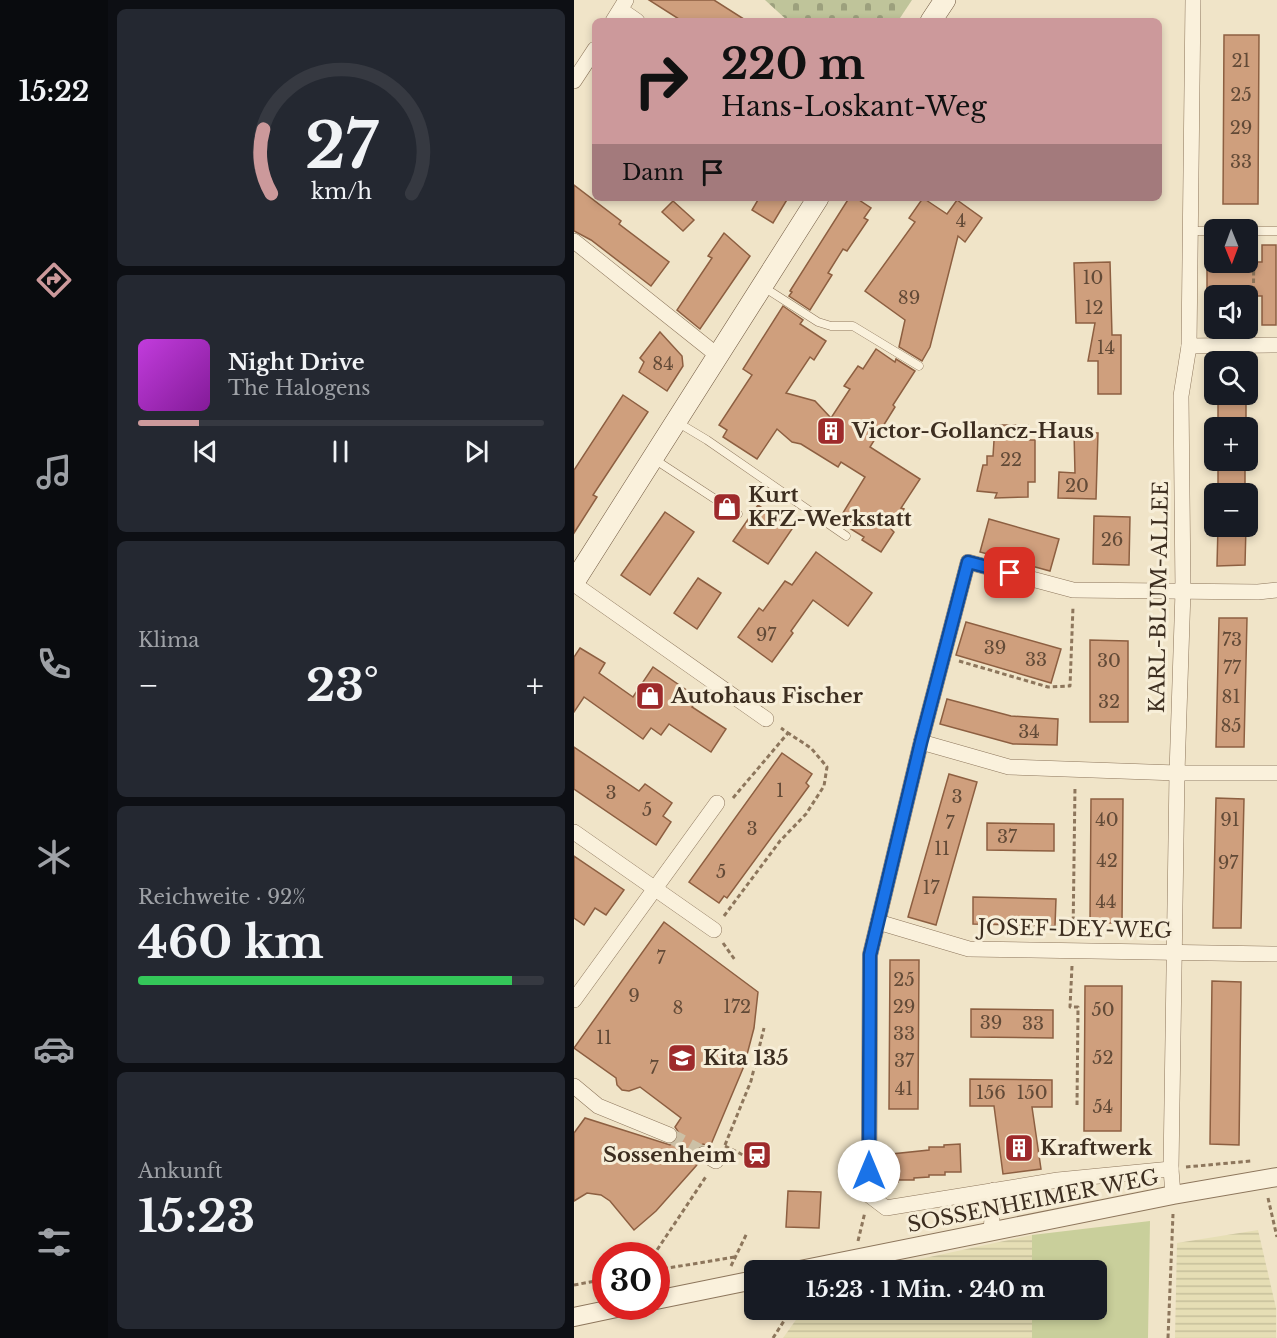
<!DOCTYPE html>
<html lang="de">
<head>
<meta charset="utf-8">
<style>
	:root { --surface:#171b24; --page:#242831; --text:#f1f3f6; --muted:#9ea1a6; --line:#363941; --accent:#cc999b }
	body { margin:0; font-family:"Libre Baskerville",serif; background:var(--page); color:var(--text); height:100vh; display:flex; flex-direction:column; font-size:22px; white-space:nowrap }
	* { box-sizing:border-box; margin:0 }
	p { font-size:20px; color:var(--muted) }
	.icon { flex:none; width:33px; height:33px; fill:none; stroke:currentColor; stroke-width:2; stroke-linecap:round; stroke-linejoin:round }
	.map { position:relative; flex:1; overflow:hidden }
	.side { display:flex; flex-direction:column; gap:9px; padding:9px; background:#0d0f14; width:466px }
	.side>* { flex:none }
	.banner { position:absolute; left:18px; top:18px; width:570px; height:183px; border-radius:9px; box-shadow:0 3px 9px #0003; background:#cc999b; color:#111; overflow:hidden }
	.needle { width:39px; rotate:179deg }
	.buttons { position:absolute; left:630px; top:219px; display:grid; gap:12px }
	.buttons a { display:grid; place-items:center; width:54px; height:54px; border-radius:9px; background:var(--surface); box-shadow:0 3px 9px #0003; font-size:30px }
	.speed { position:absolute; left:18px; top:1242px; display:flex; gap:12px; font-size:30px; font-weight:700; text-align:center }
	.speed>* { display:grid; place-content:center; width:78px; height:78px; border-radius:50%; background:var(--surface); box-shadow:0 3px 9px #0003; line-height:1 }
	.speed .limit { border:9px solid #d22; background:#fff; color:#111 }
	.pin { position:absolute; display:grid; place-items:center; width:51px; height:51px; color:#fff; margin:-26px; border-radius:12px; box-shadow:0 3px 9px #0006 }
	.me { position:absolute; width:66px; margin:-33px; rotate:0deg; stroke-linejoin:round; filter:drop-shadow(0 0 4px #0008) }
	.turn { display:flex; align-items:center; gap:21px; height:126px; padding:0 30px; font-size:27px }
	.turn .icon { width:78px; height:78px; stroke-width:2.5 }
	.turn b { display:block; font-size:42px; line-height:51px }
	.then { display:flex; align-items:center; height:57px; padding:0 30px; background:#0003; gap:12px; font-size:22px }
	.big { font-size:45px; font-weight:700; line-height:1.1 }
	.side .tile { flex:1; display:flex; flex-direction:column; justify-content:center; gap:9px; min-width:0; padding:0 21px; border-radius:9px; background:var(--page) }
	.side .dial { align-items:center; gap:0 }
	.dial svg { height:156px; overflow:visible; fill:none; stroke:var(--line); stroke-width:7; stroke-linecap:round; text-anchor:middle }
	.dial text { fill:var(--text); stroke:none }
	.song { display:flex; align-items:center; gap:18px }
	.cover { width:72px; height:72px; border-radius:9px; background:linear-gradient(135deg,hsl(290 70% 55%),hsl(290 70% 35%)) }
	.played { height:6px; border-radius:3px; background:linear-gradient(90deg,var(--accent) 15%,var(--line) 15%) }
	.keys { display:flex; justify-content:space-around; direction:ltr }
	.heat { display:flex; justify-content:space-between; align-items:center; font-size:33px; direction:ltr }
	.charge { height:9px; border-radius:4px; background:linear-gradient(90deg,#34c759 92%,var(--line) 0) }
	.trip { position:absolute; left:170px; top:1260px; width:363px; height:60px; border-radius:9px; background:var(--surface); box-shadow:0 3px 9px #0003; font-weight:700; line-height:60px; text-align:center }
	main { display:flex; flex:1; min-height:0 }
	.tabs { display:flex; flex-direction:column; width:108px; justify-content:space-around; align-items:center; background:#090b0e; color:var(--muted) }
	.tabs .icon { width:42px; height:42px }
	.tabs .active { color:var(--accent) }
	.tabs b { font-size:27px; color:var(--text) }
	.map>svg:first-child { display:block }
</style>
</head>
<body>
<main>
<nav class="tabs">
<b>15:22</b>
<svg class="icon active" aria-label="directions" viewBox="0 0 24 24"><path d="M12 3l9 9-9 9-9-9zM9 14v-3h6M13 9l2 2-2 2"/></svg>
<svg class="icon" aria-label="music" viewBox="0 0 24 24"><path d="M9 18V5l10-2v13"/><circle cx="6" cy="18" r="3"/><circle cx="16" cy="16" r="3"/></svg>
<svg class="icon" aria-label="phone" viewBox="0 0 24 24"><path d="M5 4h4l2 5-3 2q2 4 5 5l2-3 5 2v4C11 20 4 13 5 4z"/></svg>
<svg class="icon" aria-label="climate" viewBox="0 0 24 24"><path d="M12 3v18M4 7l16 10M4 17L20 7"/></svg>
<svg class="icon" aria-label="car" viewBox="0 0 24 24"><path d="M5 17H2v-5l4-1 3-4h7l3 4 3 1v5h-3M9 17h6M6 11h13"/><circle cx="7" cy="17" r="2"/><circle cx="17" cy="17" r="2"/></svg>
<svg class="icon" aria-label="filters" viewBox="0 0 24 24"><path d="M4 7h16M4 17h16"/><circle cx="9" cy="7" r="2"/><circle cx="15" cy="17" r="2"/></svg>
</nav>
<section class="side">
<div class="tile dial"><svg viewBox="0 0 100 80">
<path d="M14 69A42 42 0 1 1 86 69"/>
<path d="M14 69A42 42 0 0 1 10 36" stroke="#cc999b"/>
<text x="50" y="56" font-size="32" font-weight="700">27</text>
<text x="50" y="72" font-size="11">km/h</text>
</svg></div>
<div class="tile">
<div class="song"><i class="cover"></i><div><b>Night Drive</b><p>The Halogens</p></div></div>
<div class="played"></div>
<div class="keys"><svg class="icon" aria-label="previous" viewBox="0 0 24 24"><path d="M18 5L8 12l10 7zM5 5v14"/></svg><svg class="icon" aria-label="pause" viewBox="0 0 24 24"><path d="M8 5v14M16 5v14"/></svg><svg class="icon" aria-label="next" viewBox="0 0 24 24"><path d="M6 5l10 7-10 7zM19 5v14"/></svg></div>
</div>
<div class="tile"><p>Klima</p>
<div class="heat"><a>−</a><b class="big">23°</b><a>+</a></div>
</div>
<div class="tile"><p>Reichweite · 92%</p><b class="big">460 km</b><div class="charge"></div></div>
<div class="tile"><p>Ankunft</p><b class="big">15:23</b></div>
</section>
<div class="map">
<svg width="703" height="1338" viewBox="0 0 703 1338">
	<defs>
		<pattern id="farmland-rules" width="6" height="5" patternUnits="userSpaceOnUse" patternTransform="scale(1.5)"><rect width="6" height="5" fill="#e6deb5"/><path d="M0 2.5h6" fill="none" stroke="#c6bf9b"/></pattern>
		<pattern id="cemetery-stones" width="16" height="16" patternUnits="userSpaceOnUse" patternTransform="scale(1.5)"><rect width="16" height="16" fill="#bfc49a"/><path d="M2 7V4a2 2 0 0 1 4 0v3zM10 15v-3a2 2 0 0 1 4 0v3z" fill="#9ca07d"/></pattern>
	</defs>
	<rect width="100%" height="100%" fill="#f0e4c8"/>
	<g fill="url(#farmland-rules)">
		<path d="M684 1230 702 1308V1338H601L603 1243Z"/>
		<path d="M458 1235V1270H295Z"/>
		<path d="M229 1310H458V1338H209Z"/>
	</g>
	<path fill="url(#cemetery-stones)" d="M191 0H338L324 21H214Z"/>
	<path fill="#c9cf9b" d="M576 1221 574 1338H458V1310H522V1270H458V1235Z"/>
	<g fill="#cf9f7d" stroke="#8d5f41" stroke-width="1.5">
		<path d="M75 0H140L173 21H108Z"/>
		<path d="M650 35H685L684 204H649Z"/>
		<path d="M0 185 47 221 45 224 95 262 77 286 17 240 0 231Z"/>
		<path d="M185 198H214L199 223 178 210Z"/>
		<path d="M275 198H282L297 208 290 218 294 220 273 251 269 249 254 273 258 275 236 310 215 296 218 292 216 291Z"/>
		<path d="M349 198 373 214 383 200 408 218 391 242 384 236 356 347 348 361 325 347 331 320 291 291 341 222 335 218Z"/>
		<path d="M99 201 120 220 109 231 88 212Z"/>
		<path d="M150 233 176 256 126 329 103 310 138 258 134 256Z"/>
		<path d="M688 245H702V325H688V296H633V262H688Z"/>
		<path d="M536 262 538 335H547V394H524V361H514L521 323H502L500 263Z"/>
		<path d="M209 306 229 320 226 324 252 341 240 360 236 357 212 393 241 401 257 418 276 389 270 386 284 366 289 369 302 349 321 362 322 359 341 371 319 405 321 407 296 447 346 479 327 508 330 509 317 529 320 532 307 552 288 540 290 537 264 521 291 477 267 462 264 467 227 444 218 442 203 429 183 459 149 437 153 430 145 425 178 375 169 369Z"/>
		<path d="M86 332 108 356 109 366 93 391 65 372 70 362 66 358Z"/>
		<rect x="644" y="394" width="28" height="34"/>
		<path d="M49 395 74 412 19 495 23 497 0 533V470Z"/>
		<path d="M421 425H454L455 440H461V482H454V497L421 498 423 493 403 491 409 465H413V456H419Z"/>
		<path d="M500 432 524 433 522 499 484 498 485 472 501 473Z"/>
		<rect x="644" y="460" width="27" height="34"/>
		<path d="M184 505 218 529 194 564 159 541Z"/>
		<path d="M91 512 120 532 76 595 47 575Z"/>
		<path d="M520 516 556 517 555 565 519 564Z"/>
		<path d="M415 519 485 539 476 571 406 552Z"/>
		<path d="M644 526H672L671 565 643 566Z"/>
		<path d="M242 552 298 593 274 626 239 600 217 631 219 633 198 662 164 637 185 608 189 611 211 581 218 585Z"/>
		<path d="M124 578 147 593 123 629 100 613Z"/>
		<path d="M645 618H673L670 747H642Z"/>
		<path d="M392 622 487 649 477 683 382 655Z"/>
		<path d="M516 640 554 641V722H516Z"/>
		<path d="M6 648 31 663 25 673 59 697 79 667 124 698 118 707 152 729 137 752 95 724 87 735 77 728 69 739 10 697 0 712V657Z"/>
		<path d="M373 699 437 716 484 719 483 745 439 744 366 724Z"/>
		<path d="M0 747 65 791 71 784 98 803 89 816 97 822 82 845 0 789Z"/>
		<path d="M208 753 238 774 232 783 235 786 153 898 150 896 145 903 115 882Z"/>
		<path d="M375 774 403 782 362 925 334 917Z"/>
		<path d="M642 798 670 799 667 928H639Z"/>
		<path d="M517 799H549L548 923H516Z"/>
		<path d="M413 823 480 824V851L413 850Z"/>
		<path d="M0 856 50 890 32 915 21 908 10 925 0 918Z"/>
		<path d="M399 897 482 899 481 926 399 924Z"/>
		<path d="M90 922 184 992 180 1028 170 1066 138 1142 136 1146 129 1144 122 1149 120 1155 125 1162 122 1166 82 1211 60 1230 36 1201 27 1195 13 1193 0 1201V1133L11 1118 96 1145 104 1139 105 1133 101 1127 107 1118 66 1087 55 1091 48 1090 43 1085 42 1078 0 1048Z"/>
		<path d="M316 960H345L344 1109H315Z"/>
		<path d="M638 981 667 982 665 1145 636 1144Z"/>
		<path d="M511 986H548L547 1131H510Z"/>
		<path d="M397 1009 479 1010V1038L397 1037Z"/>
		<path d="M396 1079 478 1080V1107H458L467 1169 429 1174 420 1106H396Z"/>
		<path d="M386 1144 387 1172H371V1175H355V1177L340 1178V1180H324V1182L309 1183 308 1155 355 1150V1147H370V1145Z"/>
		<path d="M214 1191 247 1192 245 1228 212 1227Z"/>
	</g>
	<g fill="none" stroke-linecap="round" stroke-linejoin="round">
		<path stroke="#ccc0a6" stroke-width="15" stroke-dasharray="15 8" stroke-linecap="butt" d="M95 1135 130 1154"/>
		<g stroke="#8d765c" stroke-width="9">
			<g id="service">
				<path d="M615 231H640"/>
				<path d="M674 231H703"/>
				<path d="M188 286 244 322 257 326H279L345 366"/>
				<path d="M103 422 133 440 272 536"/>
				<path d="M80 459 164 514"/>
			</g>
		</g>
		<g stroke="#8d765c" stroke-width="16">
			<g id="minor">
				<path d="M47 10 63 21"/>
				<path d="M39 21 52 0"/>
				<path d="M0 81 21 49"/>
				<path d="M0 241 143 355"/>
				<path d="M615 346 703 345"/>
				<path d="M0 584 192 719"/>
				<path d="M347 742 435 767 603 773H703"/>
				<path d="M0 832 140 930"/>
				<path d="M304 922 395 949 703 954"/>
				<path d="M0 1000 143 803"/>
				<path d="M0 1086 24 1106 95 1135"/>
				<path d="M130 1154 142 1161"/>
				<path d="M597 1169 484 1180 312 1208 295 1195 296 955 347 742 394 562 499 590 684 592 703 590"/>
				<path d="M599 1195 597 1169 603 773 609 591 607 396 615 346 619 0"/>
				<path d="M417 1232 420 1190"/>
			</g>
		</g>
		<g stroke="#8d765c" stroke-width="20">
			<g id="tertiary">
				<path d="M226 1270 599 1195 703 1177"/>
				<path d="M82 1300 180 1280"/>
				<path d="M0 1317 52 1306"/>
			</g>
		</g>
		<g stroke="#6f573f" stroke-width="22">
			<g id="secondary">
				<path d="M357 21 371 0"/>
				<path d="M0 582 244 198"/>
			</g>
		</g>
		<g stroke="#8d765c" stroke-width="3" stroke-dasharray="4.5 3" stroke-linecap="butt">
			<path d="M679 328 680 242"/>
			<path d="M385 661 474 687 496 686 499 607"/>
			<path d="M159 798 214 733 207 728"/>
			<path d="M150 916 206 841 232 814 250 786 253 767 237 748 214 733"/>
			<path d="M499 936 501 786"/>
			<path d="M149 943 161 960"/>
			<path d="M498 966 496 1007H504L503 1106"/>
			<path d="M151 1145 177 1081 190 1028"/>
			<path d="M151 1146 193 1167"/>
			<path d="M612 1167 677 1161"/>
			<path d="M694 1198 703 1237"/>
			<path d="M284 1241 291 1212"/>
			<path d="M79 1256 133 1175"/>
			<path d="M157 1266 173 1233"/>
			<path d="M82 1270 161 1257"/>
			<path d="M0 1285 32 1279"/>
			<path d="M199 1338 217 1310"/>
			<path d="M594 1338 599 1214"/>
		</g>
		<use href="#service" stroke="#faf1dc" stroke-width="8"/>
		<use href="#minor" stroke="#faf1dc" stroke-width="15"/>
		<use href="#tertiary" stroke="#faf1dc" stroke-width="18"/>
		<use href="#secondary" stroke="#faf1dc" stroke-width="21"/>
	</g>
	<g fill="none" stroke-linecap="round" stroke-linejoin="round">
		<g stroke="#114b97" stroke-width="15">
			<path id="route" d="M295 1171 296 955 347 742 394 562 436 573"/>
		</g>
		<use href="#route" stroke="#1a73e8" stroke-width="10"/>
	</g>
	<defs>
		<g id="building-square" transform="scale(1.5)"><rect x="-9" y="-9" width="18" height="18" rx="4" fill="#9e2a2b" stroke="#f7eed8"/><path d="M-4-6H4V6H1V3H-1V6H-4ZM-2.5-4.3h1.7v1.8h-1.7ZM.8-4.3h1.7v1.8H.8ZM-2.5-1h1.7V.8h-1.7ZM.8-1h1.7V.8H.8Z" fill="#fff"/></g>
		<g id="shop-square" transform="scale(1.5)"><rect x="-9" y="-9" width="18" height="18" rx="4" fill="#9e2a2b" stroke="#f7eed8"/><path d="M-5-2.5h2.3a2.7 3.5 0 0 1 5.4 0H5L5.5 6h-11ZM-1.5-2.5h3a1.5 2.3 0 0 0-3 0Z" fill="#fff"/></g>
		<g id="school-square" transform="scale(1.5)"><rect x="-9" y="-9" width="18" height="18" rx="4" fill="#9e2a2b" stroke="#f7eed8"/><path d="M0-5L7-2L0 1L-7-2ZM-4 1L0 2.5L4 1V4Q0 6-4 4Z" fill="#fff"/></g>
		<g id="station-square" transform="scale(1.5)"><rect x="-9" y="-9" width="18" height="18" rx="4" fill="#9e2a2b" stroke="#f7eed8"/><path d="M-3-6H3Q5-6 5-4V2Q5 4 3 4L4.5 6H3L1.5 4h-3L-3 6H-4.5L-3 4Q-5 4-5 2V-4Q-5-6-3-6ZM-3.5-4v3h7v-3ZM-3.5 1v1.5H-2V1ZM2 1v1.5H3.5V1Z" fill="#fff"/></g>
	</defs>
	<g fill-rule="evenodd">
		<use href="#building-square" x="257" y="431"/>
		<use href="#shop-square" x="153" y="507"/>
		<use href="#shop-square" x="76" y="696"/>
		<use href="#school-square" x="108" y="1058"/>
		<use href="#building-square" x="445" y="1148"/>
		<use href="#station-square" x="183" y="1155"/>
	</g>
	<g text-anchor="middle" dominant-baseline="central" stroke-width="6" stroke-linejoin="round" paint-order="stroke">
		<g font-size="18" fill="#624a37">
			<text x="667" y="61">21</text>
			<text x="667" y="95">25</text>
			<text x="667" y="128">29</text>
			<text x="667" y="162">33</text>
			<text x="387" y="221">4</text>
			<text x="519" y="278">10</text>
			<text x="335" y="298">89</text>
			<text x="520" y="308">12</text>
			<text x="532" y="348">14</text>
			<text x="89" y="364">84</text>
			<text x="437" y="460">22</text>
			<text x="503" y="486">20</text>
			<text x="538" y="540">26</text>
			<text x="192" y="635">97</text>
			<text x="658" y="640">73</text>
			<text x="421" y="648">39</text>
			<text x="462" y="660">33</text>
			<text x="535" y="661">30</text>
			<text x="658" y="668">77</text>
			<text x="657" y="697">81</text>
			<text x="535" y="702">32</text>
			<text x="657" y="726">85</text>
			<text x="455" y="732">34</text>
			<text x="206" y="791">1</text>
			<text x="37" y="793">3</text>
			<text x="383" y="797">3</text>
			<text x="73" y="810">5</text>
			<text x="533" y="820">40</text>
			<text x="656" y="820">91</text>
			<text x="376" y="823">7</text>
			<text x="178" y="829">3</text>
			<text x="433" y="837">37</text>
			<text x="368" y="849">11</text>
			<text x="533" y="861">42</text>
			<text x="654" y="863">97</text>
			<text x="147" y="872">5</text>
			<text x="357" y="888">17</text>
			<text x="532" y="902">44</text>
			<text x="87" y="958">7</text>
			<text x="330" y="980">25</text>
			<text x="60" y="996">9</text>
			<text x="163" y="1007">172</text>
			<text x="330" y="1007">29</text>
			<text x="104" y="1008">8</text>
			<text x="529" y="1010">50</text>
			<text x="417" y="1023">39</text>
			<text x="459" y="1024">33</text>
			<text x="330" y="1034">33</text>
			<text x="30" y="1038">11</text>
			<text x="529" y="1058">52</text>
			<text x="330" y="1061">37</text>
			<text x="80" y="1068">7</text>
			<text x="330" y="1089">41</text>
			<text x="417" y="1093">156</text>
			<text x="458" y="1093">150</text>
			<text x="529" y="1107">54</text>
		</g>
		<g font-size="21" font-weight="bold" fill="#3d2e20" stroke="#f7eed8" text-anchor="start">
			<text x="278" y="431">Victor-Gollancz-Haus</text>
			<text x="174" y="495">Kurt<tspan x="174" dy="24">KFZ-Werkstatt</tspan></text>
			<text x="97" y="696">Autohaus Fischer</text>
			<text x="129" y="1058">Kita 135</text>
			<text x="466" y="1148">Kraftwerk</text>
			<text x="162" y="1155" text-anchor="end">Sossenheim</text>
		</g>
		<g font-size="21" fill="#3d2e20" stroke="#f7eed8">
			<text transform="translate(585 597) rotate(-89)">KARL-BLUM-ALLEE</text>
			<text transform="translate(501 929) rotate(1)">JOSEF-DEY-WEG</text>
			<text transform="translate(459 1201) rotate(-11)">SOSSENHEIMER WEG</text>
		</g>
	</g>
</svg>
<div class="buttons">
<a><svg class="needle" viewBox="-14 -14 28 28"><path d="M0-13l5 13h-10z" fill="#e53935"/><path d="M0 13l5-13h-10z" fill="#9ea1a6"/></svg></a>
<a><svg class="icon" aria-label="sound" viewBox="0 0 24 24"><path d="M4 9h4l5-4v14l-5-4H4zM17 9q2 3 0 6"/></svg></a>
<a><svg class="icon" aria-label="search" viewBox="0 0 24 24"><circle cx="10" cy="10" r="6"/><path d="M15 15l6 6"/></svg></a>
<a>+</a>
<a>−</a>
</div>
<div class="speed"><div class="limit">30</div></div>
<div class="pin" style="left:436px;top:573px;background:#d93025"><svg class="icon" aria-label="arrive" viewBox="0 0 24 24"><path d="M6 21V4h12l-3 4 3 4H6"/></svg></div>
<svg class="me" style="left:295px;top:1171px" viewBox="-20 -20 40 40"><circle r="19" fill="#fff"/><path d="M0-13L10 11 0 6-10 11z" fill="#1a73e8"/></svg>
<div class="trip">15:23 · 1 Min. · 240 m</div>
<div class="banner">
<div class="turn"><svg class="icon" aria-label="right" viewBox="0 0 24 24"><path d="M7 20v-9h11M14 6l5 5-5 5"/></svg><div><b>220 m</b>Hans-Loskant-Weg</div></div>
<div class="then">Dann<svg class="icon" aria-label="arrive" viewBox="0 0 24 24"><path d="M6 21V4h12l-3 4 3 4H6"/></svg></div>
</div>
</div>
</main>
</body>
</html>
